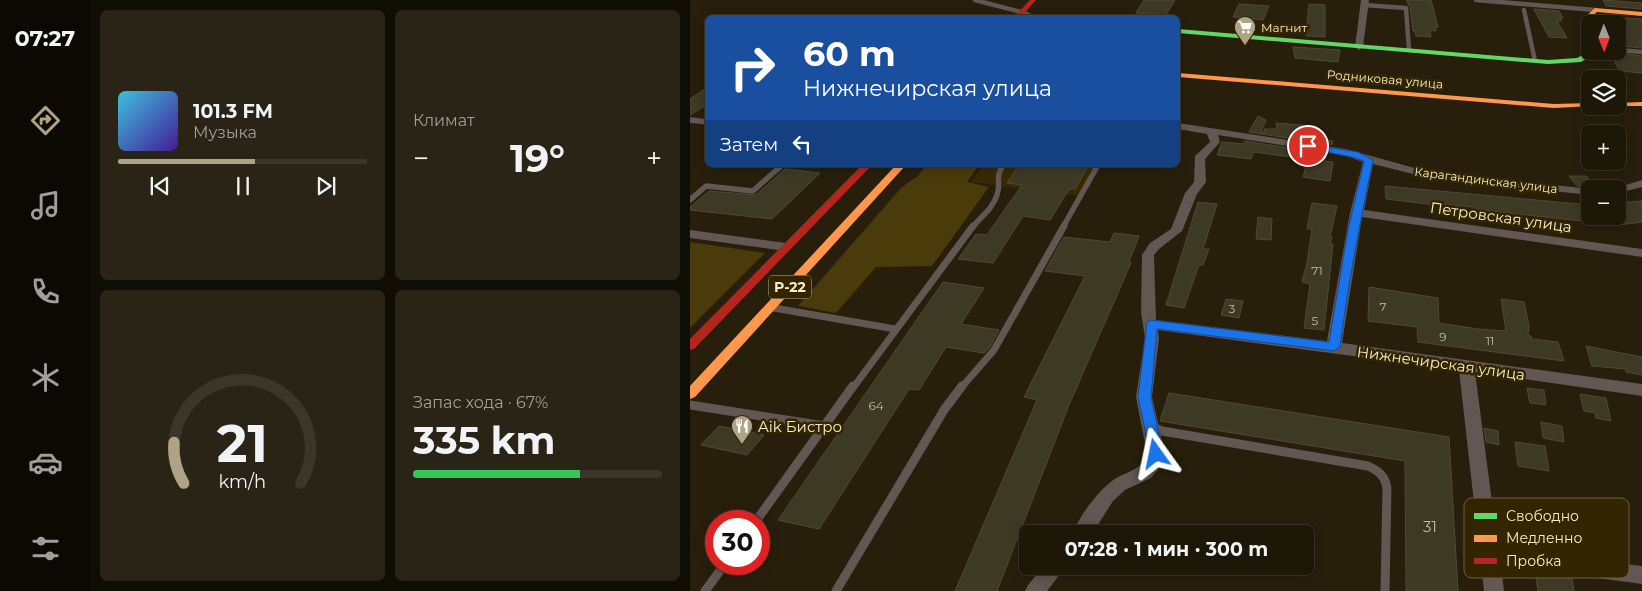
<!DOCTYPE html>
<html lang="ru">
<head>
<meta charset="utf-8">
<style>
	:root { --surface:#1d1708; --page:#2a2416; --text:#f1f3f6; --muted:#a09f9c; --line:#3b3629; --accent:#aea385 }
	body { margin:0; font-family:Montserrat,sans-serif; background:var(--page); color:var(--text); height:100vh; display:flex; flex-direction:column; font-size:19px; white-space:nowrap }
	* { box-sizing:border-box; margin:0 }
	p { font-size:16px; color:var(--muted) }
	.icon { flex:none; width:28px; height:28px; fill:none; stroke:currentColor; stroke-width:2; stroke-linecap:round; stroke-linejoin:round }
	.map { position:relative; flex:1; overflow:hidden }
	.details { display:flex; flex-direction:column; gap:10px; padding:10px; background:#100d04; width:600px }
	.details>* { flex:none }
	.guide { position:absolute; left:15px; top:15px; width:475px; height:152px; border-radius:8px; box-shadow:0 2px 12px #0003,0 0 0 1px var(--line); background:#1a4fa0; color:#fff; overflow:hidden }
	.needle { width:32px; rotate:179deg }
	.controls { position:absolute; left:891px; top:15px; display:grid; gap:10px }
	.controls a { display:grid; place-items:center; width:45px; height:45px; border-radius:8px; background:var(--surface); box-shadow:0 2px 12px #0003,0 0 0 1px var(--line); font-size:25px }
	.speed { position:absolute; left:15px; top:510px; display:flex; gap:10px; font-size:25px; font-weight:700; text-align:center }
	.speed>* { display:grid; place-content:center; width:65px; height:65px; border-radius:50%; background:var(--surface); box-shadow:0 2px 12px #0003,0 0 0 1px var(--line); line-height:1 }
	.speed .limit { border:8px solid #d22; background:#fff; color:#111 }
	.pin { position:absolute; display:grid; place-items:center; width:42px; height:42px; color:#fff; margin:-21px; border:2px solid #fff; border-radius:50%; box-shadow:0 1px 5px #0007 }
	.me { position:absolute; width:55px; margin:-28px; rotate:348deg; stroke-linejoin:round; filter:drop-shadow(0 0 4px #0008) }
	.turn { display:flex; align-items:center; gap:18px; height:105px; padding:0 15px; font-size:22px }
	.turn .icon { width:65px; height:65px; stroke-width:2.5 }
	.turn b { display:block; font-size:35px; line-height:42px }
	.then { display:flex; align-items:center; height:48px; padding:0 15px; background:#0003; gap:10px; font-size:19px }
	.big { font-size:38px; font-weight:700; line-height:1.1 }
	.details .tile { flex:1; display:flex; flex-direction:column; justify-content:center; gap:8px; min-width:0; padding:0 18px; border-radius:8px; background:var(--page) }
	.details .dial { align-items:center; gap:0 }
	.dial svg { height:130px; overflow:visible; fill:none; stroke:var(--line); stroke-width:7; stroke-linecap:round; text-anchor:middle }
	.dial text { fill:var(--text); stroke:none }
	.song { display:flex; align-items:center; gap:15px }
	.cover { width:60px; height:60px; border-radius:8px; background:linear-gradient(135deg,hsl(190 70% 55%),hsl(260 70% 35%)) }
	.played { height:5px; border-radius:2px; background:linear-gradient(90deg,var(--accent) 55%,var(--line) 55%) }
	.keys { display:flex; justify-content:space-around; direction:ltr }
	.heat { display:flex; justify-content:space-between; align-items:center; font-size:28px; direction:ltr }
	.charge { height:8px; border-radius:4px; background:linear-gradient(90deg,#34c759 67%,var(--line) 0) }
	.details .tiles { flex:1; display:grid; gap:10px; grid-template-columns:repeat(2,1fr) }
	.trip { position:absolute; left:329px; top:525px; width:295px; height:50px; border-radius:8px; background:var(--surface); box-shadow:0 2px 12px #0003,0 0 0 1px var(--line); font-weight:700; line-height:50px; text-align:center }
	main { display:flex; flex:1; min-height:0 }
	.tab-bar { display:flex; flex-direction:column; width:90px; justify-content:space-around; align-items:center; background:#0c0903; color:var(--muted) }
	.tab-bar .icon { width:35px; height:35px }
	.tab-bar .active { color:var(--accent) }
	.tab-bar b { font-size:22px; color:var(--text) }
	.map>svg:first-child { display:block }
</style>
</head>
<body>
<main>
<nav class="tab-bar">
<b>07:27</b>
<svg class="icon active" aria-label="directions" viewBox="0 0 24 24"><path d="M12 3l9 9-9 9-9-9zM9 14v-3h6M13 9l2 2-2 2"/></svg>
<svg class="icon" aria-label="music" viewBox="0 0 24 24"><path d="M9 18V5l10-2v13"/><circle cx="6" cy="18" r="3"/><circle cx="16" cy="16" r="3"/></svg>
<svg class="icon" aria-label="phone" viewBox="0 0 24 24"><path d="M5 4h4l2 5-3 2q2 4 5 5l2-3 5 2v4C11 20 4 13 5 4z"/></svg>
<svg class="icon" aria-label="climate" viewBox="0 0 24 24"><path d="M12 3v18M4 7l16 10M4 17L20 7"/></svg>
<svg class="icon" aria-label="car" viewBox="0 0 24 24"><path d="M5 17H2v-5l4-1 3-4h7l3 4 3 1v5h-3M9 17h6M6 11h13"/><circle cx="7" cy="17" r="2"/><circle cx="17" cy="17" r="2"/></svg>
<svg class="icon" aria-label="filters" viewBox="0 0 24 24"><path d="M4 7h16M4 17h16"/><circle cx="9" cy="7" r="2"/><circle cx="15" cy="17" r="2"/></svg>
</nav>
<section class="details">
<div class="tiles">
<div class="tile">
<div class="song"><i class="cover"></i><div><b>101.3 FM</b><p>Музыка</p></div></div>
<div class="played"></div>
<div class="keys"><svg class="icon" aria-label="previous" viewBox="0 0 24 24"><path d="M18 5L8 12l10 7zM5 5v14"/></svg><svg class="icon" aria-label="pause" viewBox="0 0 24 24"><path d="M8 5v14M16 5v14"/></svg><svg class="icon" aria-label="next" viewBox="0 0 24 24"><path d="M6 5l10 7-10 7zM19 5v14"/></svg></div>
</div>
<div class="tile"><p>Климат</p>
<div class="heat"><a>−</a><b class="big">19°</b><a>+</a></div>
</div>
<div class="tile dial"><svg viewBox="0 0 100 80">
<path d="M14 69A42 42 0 1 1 86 69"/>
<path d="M14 69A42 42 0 0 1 8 44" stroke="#aea385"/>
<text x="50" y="56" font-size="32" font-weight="700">21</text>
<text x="50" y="72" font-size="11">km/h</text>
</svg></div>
<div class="tile"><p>Запас хода · 67%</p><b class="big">335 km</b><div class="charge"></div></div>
</div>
</section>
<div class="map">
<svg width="952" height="591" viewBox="0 0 952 591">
	<rect width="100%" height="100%" fill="#271f0b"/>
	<path fill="#372a01" d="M294 165H410L392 196 280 182Z"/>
	<g fill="#4a3b0a">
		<path d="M236 165H289L277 182 299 187 242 266 186 267 146 313 108 306 212 187 228 176Z"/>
		<path d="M0 242 75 253 0 328Z"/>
	</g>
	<g fill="#3d3925" stroke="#4e4b34">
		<path d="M454 0H485L476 15 446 13Z"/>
		<path d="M716 0H741L748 27H745L746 31 740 30 741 37 726 36 725 31H723L720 7Z"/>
		<path d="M913 0 952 3V9L916 6Z"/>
		<path d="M549 4 579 6 573 20 543 17Z"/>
		<path d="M619 4 635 5V37L616 36Z"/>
		<path d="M844 9 869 11 873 18H870L872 21H867L877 38 859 37Z"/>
		<path d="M920 17 952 19V48L932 46 928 34V24H923Z"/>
		<path d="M603 47 650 50 648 62 605 58Z"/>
		<path d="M918 51 952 56V73L930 71Z"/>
		<path d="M18 87V104L0 115V99Z"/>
		<path d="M568 116 576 120 571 132H575L574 129H587L586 123 625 126 623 137 643 141 642 145 559 132Z"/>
		<path d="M555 141 637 154 634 161 643 162 640 181 613 177 618 159 563 152 561 159 527 155 532 142 553 144Z"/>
		<path d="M329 165H399L385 189H379L360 220 333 216 303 263 268 259 286 234 297 235 332 185 317 183Z"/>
		<path d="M95 169 130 173 82 219 0 210V207L19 191 66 195Z"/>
		<path d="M879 176H896L900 180V187L887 186Z"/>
		<path d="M695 186 900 205V222L782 209V207L755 204V206L696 199Z"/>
		<path d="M952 201V222L928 225V203Z"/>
		<path d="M508 202 527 204 513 249H519L513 265H509L494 308 476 305Z"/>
		<path d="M622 203 647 206 640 237H642L640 244H643L634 330 614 328 620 284 612 282 617 263 622 229H617Z"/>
		<path d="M568 217 582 219 581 240 566 239Z"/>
		<path d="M424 233 449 236 439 262 441 263 379 405 307 591H265L347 400 334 397 395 276 355 271 374 237 420 242Z"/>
		<path d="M253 282 294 288 271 324 309 330 300 347 294 353 256 347 229 390 219 389 129 529 88 520Z"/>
		<path d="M679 287 748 298 749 323 788 329 816 331 811 299 834 302 839 326 838 335 841 336 842 339 868 342 874 361 728 342 727 327 678 321Z"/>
		<path d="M536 299 553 301 549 318 531 315Z"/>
		<path d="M896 346 952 357V375L936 372V369L902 366Z"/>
		<path d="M837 388 854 390 856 405 840 403Z"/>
		<path d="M479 393 759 437 768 591H716L715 461 470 421Z"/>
		<path d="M890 394 916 398 921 421 906 418 905 413 894 411Z"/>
		<path d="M851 422 872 426 874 442 853 438Z"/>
		<path d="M29 426 74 435 57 455 11 445Z"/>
		<path d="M794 428 808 431 809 445 796 442Z"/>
		<path d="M825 442 855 446 859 471 828 466Z"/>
		<path d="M844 498 867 503 869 528 846 523Z"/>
		<path d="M845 572 882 579 884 591H848Z"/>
	</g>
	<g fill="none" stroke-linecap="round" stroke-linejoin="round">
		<g stroke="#625752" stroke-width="4.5">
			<path d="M285 0 331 12"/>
			<path d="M786 0 905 10"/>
			<path d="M674 5 716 8 719 50"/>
			<path d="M834 10 845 61"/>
			<path d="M912 19 914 24"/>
			<path d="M928 50 952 52"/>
		</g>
		<g stroke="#625752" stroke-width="5.5">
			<path d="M0 120 18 122"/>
			<path d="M0 200 16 186 63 191 92 165"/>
			<path d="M283 227C291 216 302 210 307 195 312 181 304 180 313 165"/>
			<path d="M373 227 408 165"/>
		</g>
		<g stroke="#625752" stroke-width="7">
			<path d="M84 308 205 329"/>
			<path d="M163 388 283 226"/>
			<path d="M271 388 304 350 374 226"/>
		</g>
		<g stroke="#625752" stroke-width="9">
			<path d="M0 405 135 426"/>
			<path d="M462 427 472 431 678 466C689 471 695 476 697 488L695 591"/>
			<path d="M66 521 163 386"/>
			<path d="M15 591 35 564"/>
			<path d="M146 591 254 410 272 386"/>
		</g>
		<g fill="#625752" fill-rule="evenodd">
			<path d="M671 0H679L673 47 669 50 665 47Z"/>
			<path d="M328 10H334L348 18H336L328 14Z"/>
			<path d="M488 123 656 149 739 172 901 189 900 195 739 178 683 164 674 210 952 249V257L672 217 652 343 952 384V396L785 372 808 548 952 566V584L811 565 814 591H794L769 370 468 330 469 338 462 397 475 454 471 466 461 478 435 490 423 501 402 534H382C390 516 406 493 422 481 435 471 451 472 457 454L446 397 455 338 451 312 452 255 460 243 481 229 495 193 504 182 505 156 520 142 517 134 488 129ZM528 135 654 155 673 162 660 213 637 341 466 320 464 255 469 249 492 231 507 194 516 182 515 159 530 142Z"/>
			<path d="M952 180V187L928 193V189H923Z"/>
			<path d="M0 230 96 243 102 247 96 251 0 238Z"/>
			<path d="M354 566H376L357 591H335L338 585Z"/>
		</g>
		<path fill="#63d668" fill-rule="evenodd" d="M488 29 858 60 887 58 900 51H909L891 62 858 64 488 33Z"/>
		<g fill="#ff974d" fill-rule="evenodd">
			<path d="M905 8 952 12V16L907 12 899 19 901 24 900 30 898 29 893 19Z"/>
			<path d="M488 73 864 104 900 103V106H903L864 108 488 77Z"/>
			<path d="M952 102V106H925H928V103Z"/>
			<path d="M206 165H216L5 397 0 399V386Z"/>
		</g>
		<g fill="#b3261e" fill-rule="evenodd">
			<path d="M340 0H346L330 18H323Z"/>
			<path d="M172 165H182L4 349 0 350V339Z"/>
		</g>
	</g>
	<path fill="#1a73e8" stroke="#114b97" d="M618 144 668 152 683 160C670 222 658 284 650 347L644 351 467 329 461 397 473 454 471 458 466 460 461 458 448 397 457 322 461 320 639 342 658 230 674 161 662 157 615 148 613 146Z"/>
	<defs>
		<g id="supermarket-pin" transform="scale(1.125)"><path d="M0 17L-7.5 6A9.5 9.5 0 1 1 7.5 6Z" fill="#aea385" stroke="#322500"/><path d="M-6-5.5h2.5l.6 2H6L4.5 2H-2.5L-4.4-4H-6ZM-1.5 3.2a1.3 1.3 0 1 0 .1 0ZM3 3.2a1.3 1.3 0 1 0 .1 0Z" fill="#fff"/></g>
		<g id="restaurant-pin" transform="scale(1.125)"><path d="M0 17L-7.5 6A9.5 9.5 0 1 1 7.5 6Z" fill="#aea385" stroke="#322500"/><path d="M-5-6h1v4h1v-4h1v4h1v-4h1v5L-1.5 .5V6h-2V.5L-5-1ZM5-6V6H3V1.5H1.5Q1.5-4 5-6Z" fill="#fff"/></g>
	</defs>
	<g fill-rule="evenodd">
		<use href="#supermarket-pin" x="555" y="27"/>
		<use href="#restaurant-pin" x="52" y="426"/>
	</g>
	<g text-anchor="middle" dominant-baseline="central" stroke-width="5" stroke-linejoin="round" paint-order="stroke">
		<g font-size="12" fill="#f7eac7" stroke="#322500" text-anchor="start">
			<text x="571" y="27">Магнит</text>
		</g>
		<g font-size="12" fill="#f7eac7" stroke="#322500">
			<text transform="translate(695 79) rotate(5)">Родниковая улица</text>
			<text transform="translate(796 180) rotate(7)">Карагандинская улица</text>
		</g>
		<g font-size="12" fill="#c8be9e">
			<text x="627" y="270">71</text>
			<text x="693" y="306">7</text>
			<text x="542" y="308">3</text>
			<text x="625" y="320">5</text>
			<text x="753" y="336">9</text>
			<text x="800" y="340">11</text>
			<text x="186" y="405">64</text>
		</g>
		<rect fill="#322500" stroke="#bcaf8b" stroke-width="1" x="79" y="275.5" width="42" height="23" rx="4"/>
		<g font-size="14" font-weight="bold" fill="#f7eac7">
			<text x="100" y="287">Р-22</text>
		</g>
		<g font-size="15" fill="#f7eac7" stroke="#322500">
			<text transform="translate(811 217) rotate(8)">Петровская улица</text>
			<text transform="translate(751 363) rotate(8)">Нижнечирская улица</text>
		</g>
		<g font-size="15" fill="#f7eac7" stroke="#322500" text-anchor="start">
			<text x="68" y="426">Aik Бистро</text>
		</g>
		<g font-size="15" fill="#c8be9e">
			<text x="740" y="526">31</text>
		</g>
	</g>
	<rect x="774" y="498" width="165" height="80" rx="8" fill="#322500" stroke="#6d603c" stroke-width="1"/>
	<rect x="784" y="513" width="23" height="6" fill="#63d668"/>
	<rect x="784" y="535" width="23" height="7" fill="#ff974d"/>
	<rect x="784" y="558" width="23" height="6" fill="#b3261e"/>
	<g font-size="14" fill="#f7eac7">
		<text x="816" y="521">Свободно</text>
		<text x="816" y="543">Медленно</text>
		<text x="816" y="566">Пробка</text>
	</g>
</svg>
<div class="controls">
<a><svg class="needle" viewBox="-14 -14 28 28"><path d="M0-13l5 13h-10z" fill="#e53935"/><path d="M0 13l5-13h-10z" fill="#a09f9c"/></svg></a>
<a><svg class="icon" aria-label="layers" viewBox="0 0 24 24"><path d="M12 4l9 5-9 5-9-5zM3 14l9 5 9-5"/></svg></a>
<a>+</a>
<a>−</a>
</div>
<div class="speed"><div class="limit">30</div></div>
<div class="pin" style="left:618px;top:146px;background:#d93025"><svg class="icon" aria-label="arrive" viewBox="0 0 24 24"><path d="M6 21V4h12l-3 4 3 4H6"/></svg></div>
<svg class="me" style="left:466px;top:454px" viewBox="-20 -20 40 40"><path d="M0-17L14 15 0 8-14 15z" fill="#1a73e8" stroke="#fff" stroke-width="4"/></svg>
<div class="trip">07:28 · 1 мин · 300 m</div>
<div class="guide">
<div class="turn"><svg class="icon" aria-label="right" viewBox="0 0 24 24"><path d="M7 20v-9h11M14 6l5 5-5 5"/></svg><div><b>60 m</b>Нижнечирская улица</div></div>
<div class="then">Затем<svg class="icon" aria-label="left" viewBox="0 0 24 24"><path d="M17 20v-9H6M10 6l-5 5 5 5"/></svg></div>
</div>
</div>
</main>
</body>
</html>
